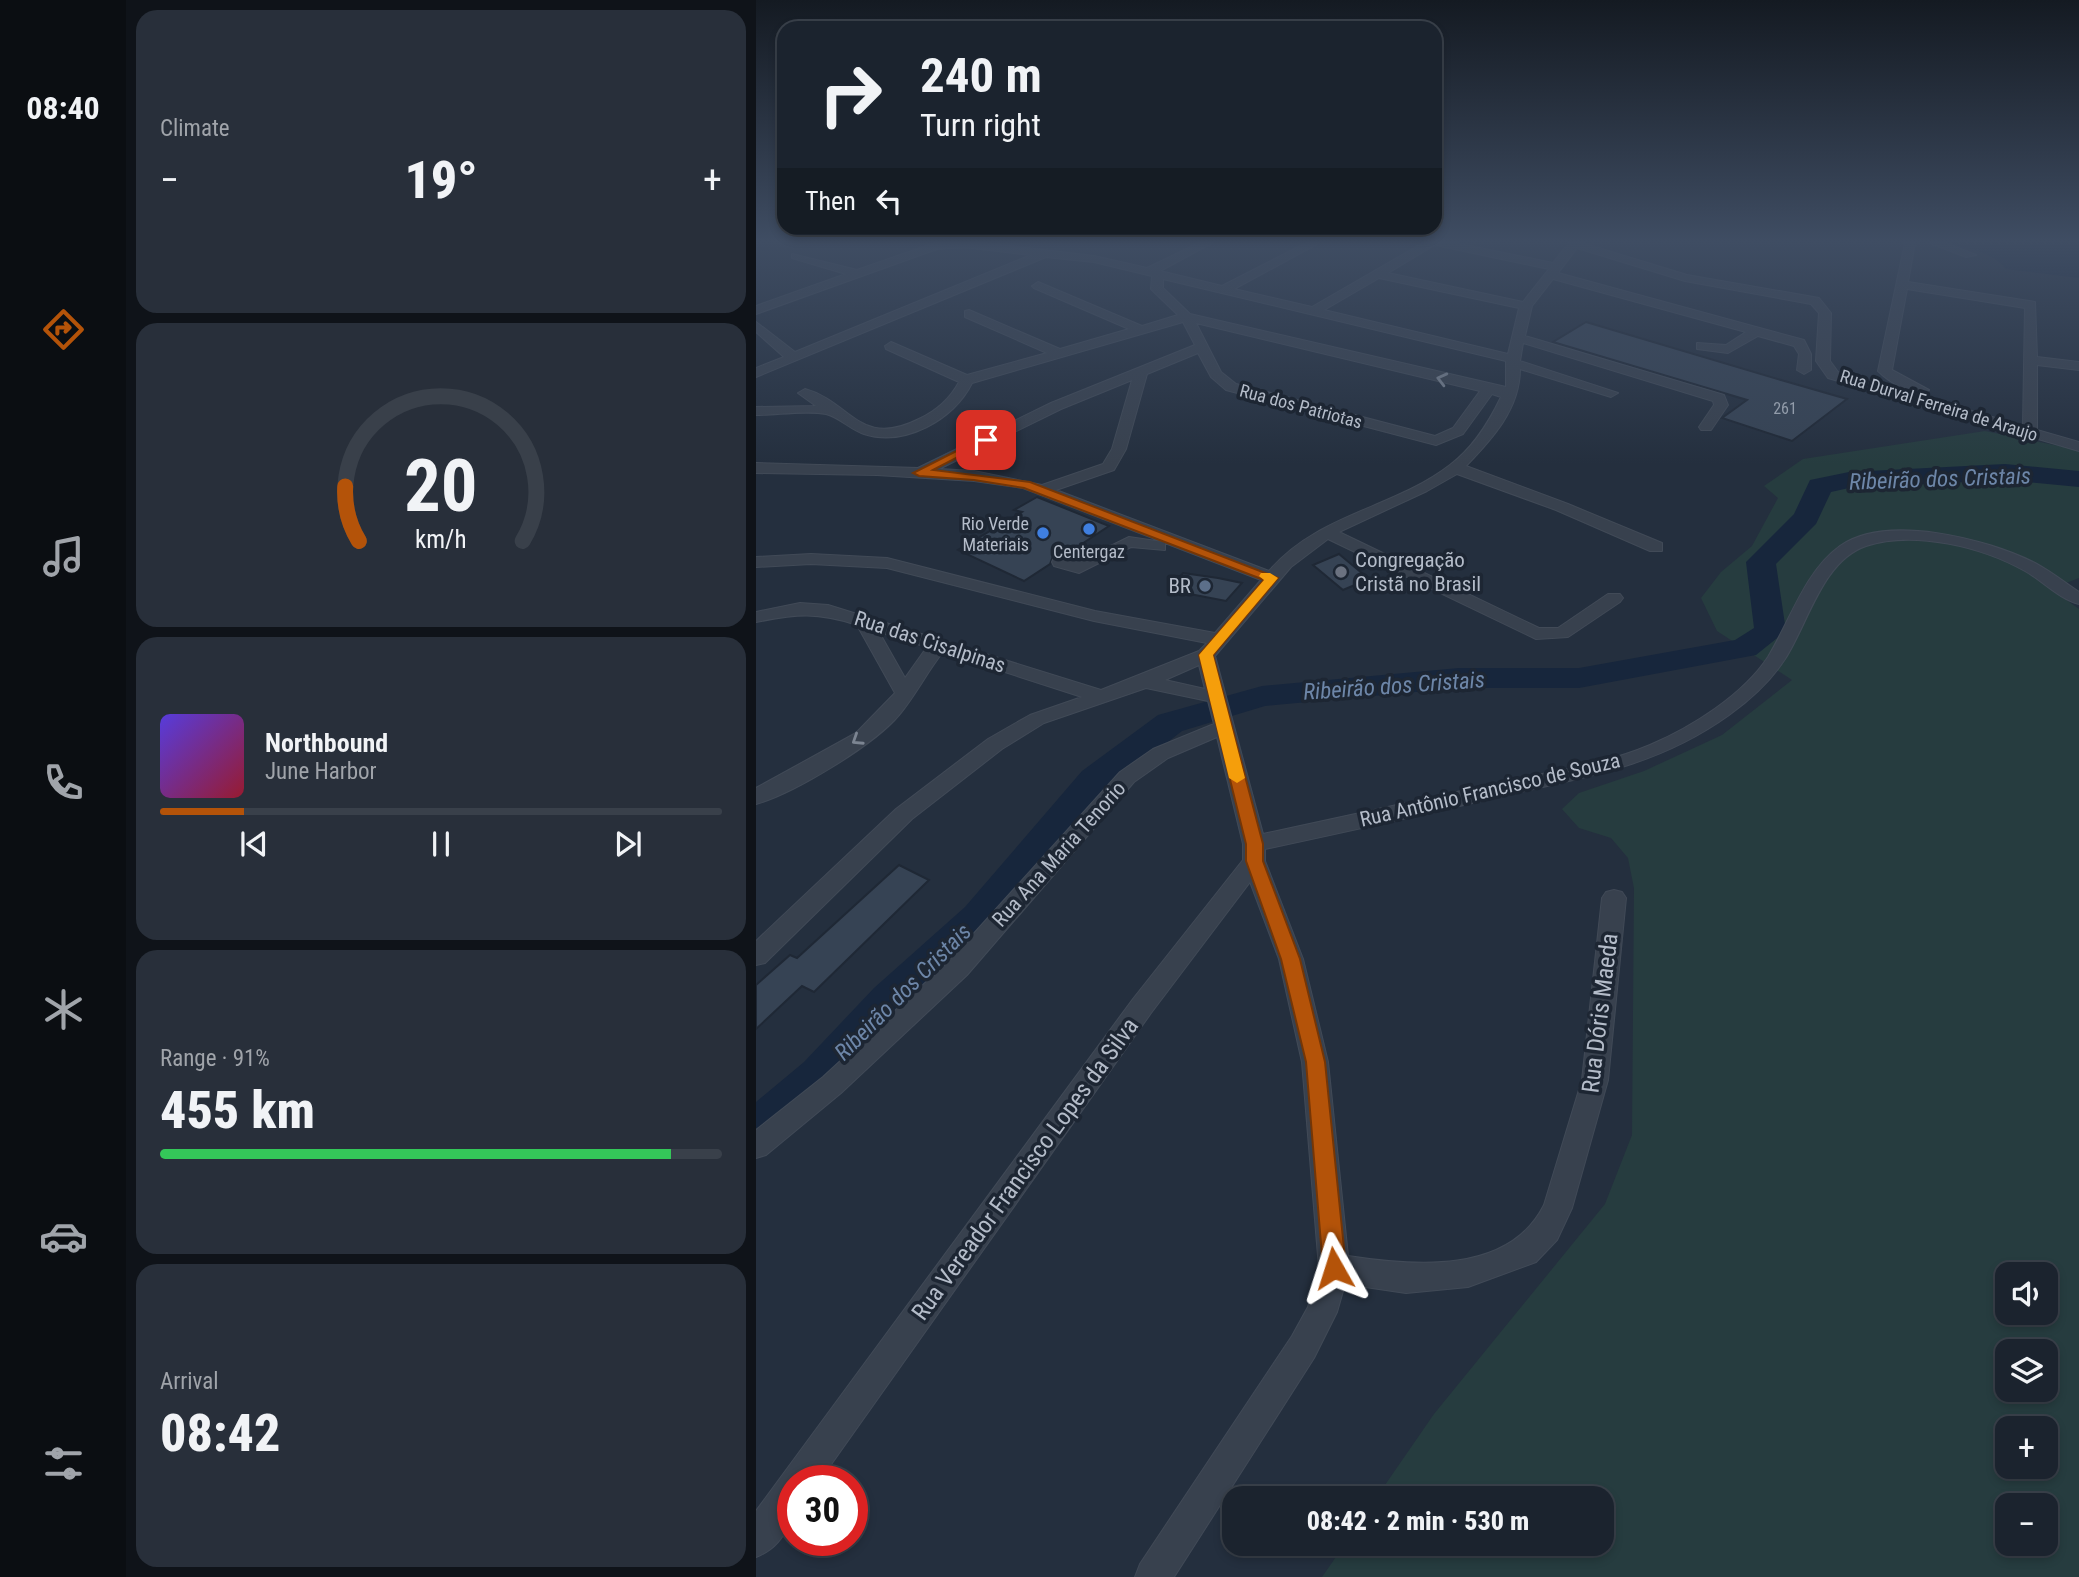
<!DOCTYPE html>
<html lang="en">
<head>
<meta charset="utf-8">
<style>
	:root { --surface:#1b232e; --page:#282f3a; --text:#f1f3f6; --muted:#a0a4aa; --line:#39404a; --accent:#b45309 }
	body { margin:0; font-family:"Roboto Condensed",sans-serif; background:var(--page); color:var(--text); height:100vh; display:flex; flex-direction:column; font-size:26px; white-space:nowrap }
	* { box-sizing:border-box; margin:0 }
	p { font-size:23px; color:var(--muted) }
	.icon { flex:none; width:38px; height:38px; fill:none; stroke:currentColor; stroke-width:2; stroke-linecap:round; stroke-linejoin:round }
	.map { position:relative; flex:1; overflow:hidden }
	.side { display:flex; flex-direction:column; gap:10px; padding:10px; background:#0f1319; width:630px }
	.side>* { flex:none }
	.hud { position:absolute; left:21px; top:21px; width:665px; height:214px; border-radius:21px; box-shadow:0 4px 10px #0003,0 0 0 2px var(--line); background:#1b232e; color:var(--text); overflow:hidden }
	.tools { position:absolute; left:1239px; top:1262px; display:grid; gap:14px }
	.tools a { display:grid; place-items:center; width:63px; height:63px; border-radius:14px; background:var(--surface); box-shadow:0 4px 10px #0003,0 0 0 2px var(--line); font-size:35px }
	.speed { position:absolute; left:21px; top:1465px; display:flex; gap:14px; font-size:35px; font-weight:700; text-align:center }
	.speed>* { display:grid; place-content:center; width:91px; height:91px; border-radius:50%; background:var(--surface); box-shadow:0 4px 10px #0003,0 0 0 2px var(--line); line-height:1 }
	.speed .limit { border:10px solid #d22; background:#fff; color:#111 }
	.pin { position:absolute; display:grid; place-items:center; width:60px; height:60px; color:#fff; margin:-30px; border-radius:14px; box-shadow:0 4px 10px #0006 }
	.me { position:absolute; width:77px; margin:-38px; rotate:354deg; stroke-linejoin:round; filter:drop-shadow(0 0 5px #0008) }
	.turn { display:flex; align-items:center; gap:24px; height:147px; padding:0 28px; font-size:32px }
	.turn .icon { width:91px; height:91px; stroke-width:2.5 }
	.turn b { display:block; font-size:49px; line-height:60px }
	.then { display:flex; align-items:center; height:66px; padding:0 28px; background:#0003; gap:14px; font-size:26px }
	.big { font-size:52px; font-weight:800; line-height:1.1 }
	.side .widget { flex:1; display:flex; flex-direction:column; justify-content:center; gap:10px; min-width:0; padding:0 24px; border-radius:21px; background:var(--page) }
	.side .dial { align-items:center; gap:0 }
	.dial svg { height:182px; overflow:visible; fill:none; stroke:var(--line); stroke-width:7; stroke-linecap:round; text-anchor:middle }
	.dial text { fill:var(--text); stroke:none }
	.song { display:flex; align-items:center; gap:21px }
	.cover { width:84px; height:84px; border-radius:10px; background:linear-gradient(135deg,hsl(250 70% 55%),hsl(350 70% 35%)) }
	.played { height:7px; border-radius:4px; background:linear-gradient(90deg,var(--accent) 15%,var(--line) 15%) }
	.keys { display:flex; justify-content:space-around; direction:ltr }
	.heat { display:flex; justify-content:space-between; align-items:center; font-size:38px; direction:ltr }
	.charge { height:10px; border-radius:5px; background:linear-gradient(90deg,#34c759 91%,var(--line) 0) }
	.trip { position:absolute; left:466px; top:1486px; width:392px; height:70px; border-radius:21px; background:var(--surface); box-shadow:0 4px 10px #0003,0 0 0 2px var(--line); font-weight:800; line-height:70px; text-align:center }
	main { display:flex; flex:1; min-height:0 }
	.tab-bar { display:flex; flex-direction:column; width:126px; justify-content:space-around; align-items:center; background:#0b0e12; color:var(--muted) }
	.tab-bar .icon { width:49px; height:49px }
	.tab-bar .on { color:var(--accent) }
	.tab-bar b { font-size:32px; color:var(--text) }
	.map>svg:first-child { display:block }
</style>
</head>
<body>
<main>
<nav class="tab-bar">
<b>08:40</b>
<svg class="icon on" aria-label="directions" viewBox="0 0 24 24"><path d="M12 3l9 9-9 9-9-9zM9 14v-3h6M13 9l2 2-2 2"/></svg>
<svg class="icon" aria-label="music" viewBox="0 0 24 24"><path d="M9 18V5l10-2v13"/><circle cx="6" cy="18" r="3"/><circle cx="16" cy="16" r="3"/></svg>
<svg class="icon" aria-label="phone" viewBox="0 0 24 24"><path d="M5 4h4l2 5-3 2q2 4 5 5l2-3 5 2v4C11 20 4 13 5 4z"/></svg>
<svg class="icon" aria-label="climate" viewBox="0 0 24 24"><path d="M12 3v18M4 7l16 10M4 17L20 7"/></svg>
<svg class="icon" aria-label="car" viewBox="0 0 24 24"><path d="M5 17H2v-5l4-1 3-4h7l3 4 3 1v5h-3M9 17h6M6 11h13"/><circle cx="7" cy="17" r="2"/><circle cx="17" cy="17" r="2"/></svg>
<svg class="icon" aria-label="filters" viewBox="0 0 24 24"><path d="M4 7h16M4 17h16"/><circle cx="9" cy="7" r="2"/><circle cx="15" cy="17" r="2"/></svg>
</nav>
<section class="side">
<div class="widget"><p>Climate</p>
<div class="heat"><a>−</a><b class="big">19°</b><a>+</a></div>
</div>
<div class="widget dial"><svg viewBox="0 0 100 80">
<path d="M14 69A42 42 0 1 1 86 69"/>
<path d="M14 69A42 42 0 0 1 8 45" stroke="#b45309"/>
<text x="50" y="56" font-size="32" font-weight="700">20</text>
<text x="50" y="72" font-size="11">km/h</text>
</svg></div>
<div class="widget">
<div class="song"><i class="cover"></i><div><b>Northbound</b><p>June Harbor</p></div></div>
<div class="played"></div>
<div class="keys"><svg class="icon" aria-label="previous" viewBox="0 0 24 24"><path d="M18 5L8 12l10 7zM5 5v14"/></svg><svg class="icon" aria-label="pause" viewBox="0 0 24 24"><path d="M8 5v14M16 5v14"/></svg><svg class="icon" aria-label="next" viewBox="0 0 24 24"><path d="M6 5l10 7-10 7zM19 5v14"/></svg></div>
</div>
<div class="widget"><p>Range · 91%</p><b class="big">455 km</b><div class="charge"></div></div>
<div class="widget"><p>Arrival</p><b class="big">08:42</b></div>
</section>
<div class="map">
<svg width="1323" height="1577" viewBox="0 0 1323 1577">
	<rect width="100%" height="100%" fill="#242f3e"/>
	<path fill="#263c3f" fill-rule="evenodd" d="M1229 431 1323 450V578L1295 589 1323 609V1577H566L589 1544H845V1498H620L678 1414 849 1204 876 1135 878 888 872 858 855 838 823 828 806 809 823 793 888 771 966 735 1036 680 961 631 945 598 965 572 996 546 1022 498 1008 486 1047 459ZM1251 1274H1290V1312H1251ZM1251 1351H1290V1390H1251ZM1251 1428H1290V1466H1251ZM1251 1505H1290V1544H1251Z"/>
	<path fill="#17263c" d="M1186 243H1323V278L1250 269C1236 251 1208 247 1186 243Z"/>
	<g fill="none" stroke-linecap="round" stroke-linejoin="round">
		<path fill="#17263c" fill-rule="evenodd" d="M1249 464 1323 471V487L1249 480 1093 488 1075 492 1060 524 1020 564 1030 631 1000 655 823 688H703L509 706 426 731 352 789 237 929 148 1012 80 1090 17 1146 0 1152V1102L48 1062 118 988 209 907 326 771 402 715 506 686 703 668H823L979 640 998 628 990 562 1038 514 1054 480 1093 472Z"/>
	</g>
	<g fill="#364354" stroke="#1f2835" stroke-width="2">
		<path d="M830 322 1025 380 1091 399 1036 441 966 418 991 400 797 342Z"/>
		<path d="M281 497 353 526 306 557 297 556 294 564 268 581 202 550 266 512 258 510Z"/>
		<path d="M583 554 613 579 587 590 557 565Z"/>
		<path d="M427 573 462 578 486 583 470 601 413 590Z"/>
		<path d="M143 865 173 880 58 992 46 986 0 1029V985L34 955 41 958Z"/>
	</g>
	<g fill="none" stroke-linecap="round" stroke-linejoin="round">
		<g stroke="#414a57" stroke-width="2">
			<g id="minor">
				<path d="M179 243H227L338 256 391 268 443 243H456L404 271 466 286 550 243H563L478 289 556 307 667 243H699L797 263 813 243H826L931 275 1063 298 1075 313 1074 361 1082 372 1267 426 1269 308 1151 289 1136 370 1173 390C1161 400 1132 381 1122 371L1149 243H1159L1152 282 1279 302 1281 357 1323 362V370L1281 365V430L1323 442V451L1072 378 1060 361 1063 313 1055 304 929 281 821 248 802 273 1048 340 1055 354V370L1048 374 1041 370 1043 354 1038 346 1002 336 972 353 941 349V343L970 345 990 332 797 279 776 306 769 336 968 395 972 405 955 430H945L943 427 958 405 957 401 767 343 764 361 862 393 855 397 764 369C764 409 736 439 710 466L812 504 906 543V551H894L800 510 701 474 671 491 583 532 783 628H802L852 594H864L867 598 864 602 812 637 780 639 572 539 535 567 459 656 507 834C591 816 676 797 761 779 805 770 852 763 894 745 936 727 987 695 1012 657 1034 621 1049 571 1084 546 1130 513 1232 539 1279 563 1294 571 1308 582 1323 592V604C1303 599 1287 581 1269 571 1227 547 1158 530 1110 546 1066 561 1052 624 1029 659 1014 682 995 699 973 715 902 766 830 777 746 796 667 815 588 832 509 849V861L547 959 572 1062 592 1256C657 1266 753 1275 788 1205L826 1080 846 898 850 892 858 890 866 892 870 898 852 1080 816 1208 801 1240 780 1262 712 1287 650 1293 589 1284 581 1312 558 1358 418 1577H379L384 1564 536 1336 552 1307 563 1268 546 1062 523 959 494 882 395 1013 64 1480H37C37 1513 35 1543 0 1557V1511L377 999 487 860V844L461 737 412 758 378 782 211 975 85 1093 10 1155 0 1158V1130L67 1077 193 961 364 772 397 749 458 724 452 701 390 688 288 723 246 749 156 819 9 963 0 965V941L140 809 232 739 274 715 326 697 187 652C171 672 159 696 143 715 118 745 37 794 0 804V788L100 733 139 693 101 625C61 612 41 614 0 622V612L44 603 72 605 345 690 443 651 451 643 338 621 131 568 55 564 0 567V557L55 554 131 558 339 611 459 633 505 580 409 543V550L375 547 323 573 298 566 296 562 298 558 322 562 373 537 407 542 267 488 218 481 121 475 0 473V463L162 468 295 403 439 345 427 322 216 383C198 420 148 447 108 434 95 430 83 417 70 414 49 410 22 415 0 415V407L60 406 42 393 49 389C96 402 103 449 163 419 180 411 194 399 203 382L130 349 129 346 135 342 211 375 291 353 209 317V311L213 310 304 349 373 329 278 288 276 286 282 282 386 326 422 315 395 289 396 276 338 262 290 257 0 377V368L28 357 0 332V322L39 352 275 255 208 247 181 249 0 314V306L90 274 36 258V254L101 270ZM680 244 684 246 793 269 767 302 632 273ZM623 278 763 308 752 354 568 310ZM407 279 750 361V387L434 314 407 288ZM440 323 724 391 697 428 679 436 480 384 465 372ZM442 353 455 377 470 390 680 445 707 434 736 394 745 397C733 422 718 447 694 465 637 509 563 513 513 571L300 490 358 470 370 449 391 374ZM376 380 356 449 347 464 286 485 218 471 183 469 305 409ZM123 632 171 647 149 678ZM443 665 449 689 409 680Z"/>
				<path d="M1174 243H1189L1220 255 1210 257Z"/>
			</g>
		</g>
		<use href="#minor" fill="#38414e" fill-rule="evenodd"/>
	</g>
	<defs><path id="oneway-chevron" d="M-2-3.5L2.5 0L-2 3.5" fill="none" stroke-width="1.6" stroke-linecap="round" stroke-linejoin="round" transform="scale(1.75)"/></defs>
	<g stroke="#7c8592">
		<use href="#oneway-chevron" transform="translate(686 379) rotate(-166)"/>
		<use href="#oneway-chevron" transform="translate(101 740) rotate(147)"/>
	</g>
	<linearGradient id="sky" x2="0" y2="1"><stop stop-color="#141a22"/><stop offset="0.52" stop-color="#3f4d63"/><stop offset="1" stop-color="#3f4d63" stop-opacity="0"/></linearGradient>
	<rect width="1323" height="464" fill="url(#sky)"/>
	<path fill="#b45309" stroke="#753606" stroke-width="2" d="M226 438 235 440 177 470 274 482 522 578 457 655 507 844V861L544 959 569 1062 590 1268 586 1276 578 1279 570 1276 567 1268 550 1062 525 959 490 861V844L443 655 508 580 268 488 218 480 163 476 157 473Z"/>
	<path fill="#f59e0b" d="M505 573H514L522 578 457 655 489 778 481 783 473 778 443 655 508 580 503 576Z"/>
	<g fill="#3f7fe0" stroke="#1d2633" stroke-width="2.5">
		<circle cx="333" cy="529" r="7"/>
		<circle cx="287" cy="533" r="7"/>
	</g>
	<circle fill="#6b7280" stroke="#1d2633" stroke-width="2.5" cx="585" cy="572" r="7"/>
	<circle fill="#5c6f8a" stroke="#1d2633" stroke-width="2.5" cx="449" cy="586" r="7"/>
	<g text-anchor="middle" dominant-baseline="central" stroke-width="7" stroke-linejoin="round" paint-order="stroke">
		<g font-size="16" fill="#929caa">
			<text x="1029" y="408">261</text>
		</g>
		<g font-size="18" fill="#b4bcc9" stroke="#1d2633">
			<text transform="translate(1183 405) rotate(17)">Rua Durval Ferreira de Araujo</text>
			<text transform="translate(545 406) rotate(15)">Rua dos Patriotas</text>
		</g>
		<g font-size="18" fill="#b4bcc9" stroke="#1d2633" text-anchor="end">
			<text x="273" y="523">Rio Verde<tspan x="273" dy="21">Materiais</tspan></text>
			<text x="333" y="551" text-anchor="middle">Centergaz</text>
		</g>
		<g font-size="21" fill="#b4bcc9" stroke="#1d2633" text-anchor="start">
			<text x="599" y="560">Congregação<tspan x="599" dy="24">Cristã no Brasil</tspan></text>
			<text x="435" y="586" text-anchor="end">BR</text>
		</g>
		<g font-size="21" fill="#b4bcc9" stroke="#1d2633">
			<text transform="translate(174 642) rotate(18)">Rua das Cisalpinas</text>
			<text transform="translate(734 790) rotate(-13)">Rua Antônio Francisco de Souza</text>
			<text transform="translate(303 854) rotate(-48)">Rua Ana Maria Tenorio</text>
		</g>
		<g font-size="23" font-style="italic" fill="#6d86a8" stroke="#1d2633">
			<text transform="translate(1184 479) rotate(-2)">Ribeirão dos Cristais</text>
			<text transform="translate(638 686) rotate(-4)">Ribeirão dos Cristais</text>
			<text transform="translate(147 992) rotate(-45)">Ribeirão dos Cristais</text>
		</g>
		<g font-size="24" fill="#b4bcc9" stroke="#1d2633">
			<text transform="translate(844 1013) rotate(-83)">Rua Dóris Maeda</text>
			<text transform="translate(269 1169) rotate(-54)">Rua Vereador Francisco Lopes da Silva</text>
		</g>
	</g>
</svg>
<div class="tools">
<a><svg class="icon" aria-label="sound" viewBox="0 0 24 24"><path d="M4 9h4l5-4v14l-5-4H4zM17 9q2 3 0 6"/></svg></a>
<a><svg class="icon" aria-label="layers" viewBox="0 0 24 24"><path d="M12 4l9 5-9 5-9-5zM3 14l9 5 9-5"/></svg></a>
<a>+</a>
<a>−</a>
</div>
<div class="speed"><div class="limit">30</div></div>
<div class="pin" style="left:230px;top:440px;background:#d93025"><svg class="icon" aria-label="arrive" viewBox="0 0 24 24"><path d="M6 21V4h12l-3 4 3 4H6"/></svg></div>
<svg class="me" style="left:578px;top:1268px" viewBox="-20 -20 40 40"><path d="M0-17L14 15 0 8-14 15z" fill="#b45309" stroke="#fff" stroke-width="4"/></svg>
<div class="trip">08:42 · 2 min · 530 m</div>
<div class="hud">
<div class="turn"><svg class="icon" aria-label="right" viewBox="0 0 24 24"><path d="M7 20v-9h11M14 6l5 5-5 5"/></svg><div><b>240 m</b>Turn right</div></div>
<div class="then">Then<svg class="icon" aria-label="left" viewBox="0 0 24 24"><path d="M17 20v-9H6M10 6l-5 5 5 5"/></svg></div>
</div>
</div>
</main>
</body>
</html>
